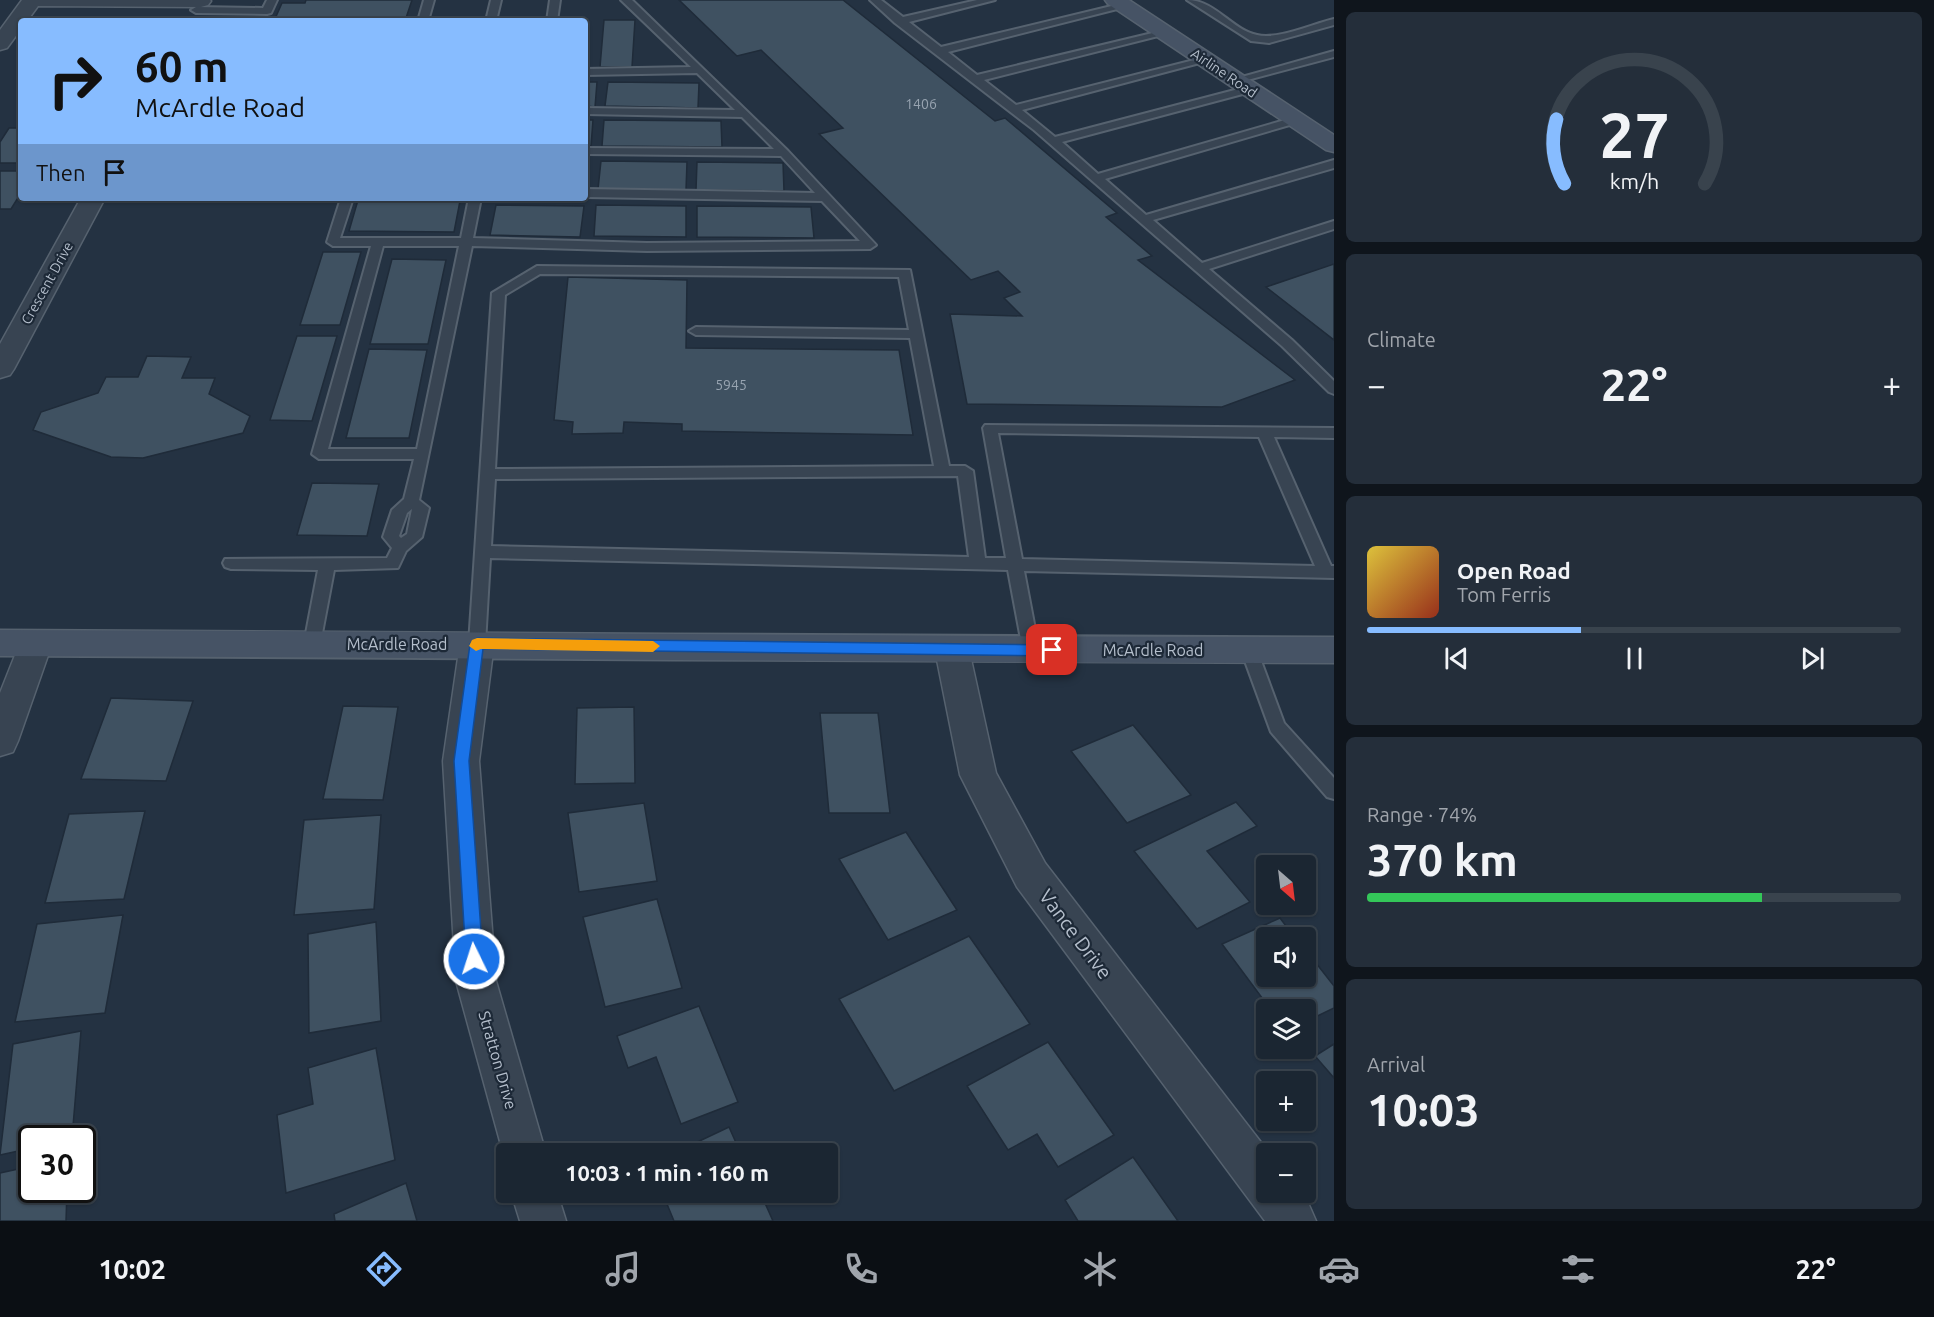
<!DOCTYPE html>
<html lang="en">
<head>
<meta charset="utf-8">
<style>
	:root { --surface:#1b2632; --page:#242e3a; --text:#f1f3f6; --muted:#a0a5ac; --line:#39434d; --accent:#87bcff }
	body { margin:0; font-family:Ubuntu,sans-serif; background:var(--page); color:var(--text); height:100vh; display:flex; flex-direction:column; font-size:22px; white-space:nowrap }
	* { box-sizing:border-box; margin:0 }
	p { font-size:20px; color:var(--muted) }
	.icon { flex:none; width:33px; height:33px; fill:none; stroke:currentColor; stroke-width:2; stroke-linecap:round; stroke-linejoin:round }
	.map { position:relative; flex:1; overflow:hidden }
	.details { display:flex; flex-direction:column; gap:12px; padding:12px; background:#0f151c; width:600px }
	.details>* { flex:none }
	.hud { position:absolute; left:18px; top:18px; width:570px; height:183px; border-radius:6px; box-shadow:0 2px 4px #0004,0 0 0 2px var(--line); background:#87bcff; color:#111; overflow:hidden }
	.needle { width:39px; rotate:152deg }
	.buttons { position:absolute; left:1256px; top:855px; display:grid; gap:12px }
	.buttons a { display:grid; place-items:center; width:60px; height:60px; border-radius:6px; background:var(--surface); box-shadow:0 2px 4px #0004,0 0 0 2px var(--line); font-size:30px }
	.speed { position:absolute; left:18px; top:1125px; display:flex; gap:12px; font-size:30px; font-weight:700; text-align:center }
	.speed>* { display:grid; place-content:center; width:78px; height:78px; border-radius:50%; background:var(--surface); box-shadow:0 2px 4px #0004,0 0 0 2px var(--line); line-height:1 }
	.speed .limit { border:3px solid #111; border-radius:9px; background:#fff; color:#111 }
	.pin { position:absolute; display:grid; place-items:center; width:51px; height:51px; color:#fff; margin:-26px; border-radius:12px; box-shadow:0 3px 9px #0006 }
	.me { position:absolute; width:66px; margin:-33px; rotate:356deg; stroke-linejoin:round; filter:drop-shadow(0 0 4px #0008) }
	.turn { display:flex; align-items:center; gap:21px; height:126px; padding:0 18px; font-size:27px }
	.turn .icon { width:78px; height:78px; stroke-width:2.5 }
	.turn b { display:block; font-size:42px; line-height:51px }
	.then { display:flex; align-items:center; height:57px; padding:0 18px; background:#0003; gap:12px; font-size:22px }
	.big { font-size:45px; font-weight:600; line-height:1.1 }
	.details .widget { flex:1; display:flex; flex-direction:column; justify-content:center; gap:9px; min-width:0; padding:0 21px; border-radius:9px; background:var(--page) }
	.details .dial { align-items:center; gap:0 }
	.dial svg { height:156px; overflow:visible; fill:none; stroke:var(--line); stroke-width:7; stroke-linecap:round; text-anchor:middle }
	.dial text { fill:var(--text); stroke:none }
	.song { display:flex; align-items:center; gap:18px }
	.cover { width:72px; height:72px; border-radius:9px; background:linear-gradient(135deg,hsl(50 70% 55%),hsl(10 70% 35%)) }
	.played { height:6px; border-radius:3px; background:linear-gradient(90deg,var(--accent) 40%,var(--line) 40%) }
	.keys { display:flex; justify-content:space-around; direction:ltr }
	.heat { display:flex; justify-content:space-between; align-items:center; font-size:33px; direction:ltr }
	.charge { height:9px; border-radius:4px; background:linear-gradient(90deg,#34c759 74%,var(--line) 0) }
	.trip { position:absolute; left:496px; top:1143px; width:342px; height:60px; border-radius:6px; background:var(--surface); box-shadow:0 2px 4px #0004,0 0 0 2px var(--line); font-weight:600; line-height:60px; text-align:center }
	.menu { display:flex; height:96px; justify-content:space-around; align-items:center; background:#0b0f14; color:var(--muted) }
	.menu .icon { width:42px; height:42px }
	.menu .selected { color:var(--accent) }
	.menu b { font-size:27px; color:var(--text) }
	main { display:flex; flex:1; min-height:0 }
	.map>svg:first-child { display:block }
</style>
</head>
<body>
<main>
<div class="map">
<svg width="1334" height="1221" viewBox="0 0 1334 1221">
	<rect width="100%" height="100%" fill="#243242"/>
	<g fill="#3f5161" stroke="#1f2b39" stroke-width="1.5">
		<path d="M306 0H412L405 21H274L282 3H305Z"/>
		<path d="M679 0H843L995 121 1005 118 1117 213 1106 217 1152 256 1138 260 1295 380 1222 407 967 404 950 314 1022 316 1004 298 1020 292 998 271 971 280 819 134 843 128 761 50 737 56Z"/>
		<path d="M80 17 114 18 112 21H77Z"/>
		<path d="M604 20H635L632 67H600Z"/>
		<path d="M585 82H597L595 107 585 106Z"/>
		<path d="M608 82 699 83 698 108 605 106Z"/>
		<path d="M585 120H593L591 146H585Z"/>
		<path d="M604 120 721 121 722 147 602 146Z"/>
		<path d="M9 128H21V163H0V142Z"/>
		<path d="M601 161 687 162 686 190 598 189Z"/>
		<path d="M697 162 783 163 784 191 696 190Z"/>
		<path d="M0 171H21V193L11 209H0Z"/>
		<path d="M358 200 460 201 454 232 349 231Z"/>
		<path d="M496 205 584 206 580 237 490 235Z"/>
		<path d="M596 205 686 206V237L594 236Z"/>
		<path d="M697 206 811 207 814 238 697 237Z"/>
		<path d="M323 252H361L340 325H300Z"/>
		<path d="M392 259 446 260 428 344H370Z"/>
		<path d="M1334 264V340L1266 287Z"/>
		<path d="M568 277 687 280 686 348 899 350 913 435 682 431V424L624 422 623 433 572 434 573 422 554 420Z"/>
		<path d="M297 336H337L312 421 270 420Z"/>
		<path d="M369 349 427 350 409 438H346Z"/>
		<path d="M147 356 191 357 182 378H215L209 394 250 416 243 433 143 458 111 457 33 430 41 412 98 393 106 377H138Z"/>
		<path d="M312 483 379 484 367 536 297 535Z"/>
		<path d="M111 698 193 701 166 781 81 779Z"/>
		<path d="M343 706 398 707 383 800 323 799Z"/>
		<path d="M634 707 635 783 575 784 577 708Z"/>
		<path d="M820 713H878L890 813H829Z"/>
		<path d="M1133 725 1191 795 1127 823 1071 751Z"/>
		<path d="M1236 802 1257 826 1207 851 1250 902 1197 929 1134 851Z"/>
		<path d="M644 803 657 881 579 892 568 813Z"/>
		<path d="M145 811 124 899 45 903 69 814Z"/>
		<path d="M381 815 374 909 294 915 304 820Z"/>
		<path d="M906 832 957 910 888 940 839 859Z"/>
		<path d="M657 899 682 988 605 1007 583 917Z"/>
		<path d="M123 915 105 1013 15 1022 37 924Z"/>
		<path d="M1280 918 1295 938H1266V976H1305V949L1334 986V1008L1305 1022V1010H1271L1222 944Z"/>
		<path d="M376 922 381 1021 309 1033 308 934Z"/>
		<path d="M969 936 1030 1024 894 1091 839 999Z"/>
		<path d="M699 1006 738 1102 681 1124 656 1057 628 1068 617 1036Z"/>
		<path d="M81 1031 72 1138H32V1148L0 1155 13 1044Z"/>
		<path d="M1048 1042 1114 1135 1058 1167 1037 1134 1008 1150 967 1086Z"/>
		<path d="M1334 1044V1078L1315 1056Z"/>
		<path d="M376 1048 395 1160 286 1193 277 1115 313 1104 308 1068Z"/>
		<path d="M729 1127 741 1154H672Z"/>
		<path d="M1133 1157 1178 1221H1078L1065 1200Z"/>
		<path d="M32 1166V1190H67L66 1221H0V1173Z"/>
		<path d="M406 1183 417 1221H335L334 1214Z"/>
		<path d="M662 1192H760L773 1221H674Z"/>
	</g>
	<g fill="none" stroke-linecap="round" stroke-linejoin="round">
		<g stroke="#56626f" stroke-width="4">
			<g id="service">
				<path d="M267 0H277L271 13 267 14 196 13 191 10 196 7 263 8Z"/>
				<path d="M424 0H434L428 21H418Z"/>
				<path d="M491 0H501L496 21H486Z"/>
				<path d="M550 0H560L557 21H547Z"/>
				<path d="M621 0H632L788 151 876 245 870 249 647 251 472 246 419 500 429 508 422 537 406 551 398 568 334 570 320 644 318 649 312 651 306 649 304 644 318 570 231 569 225 567 223 563 225 559 387 558 392 548 383 537 392 510 404 499 414 459H319L312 454 371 246H333L327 242 341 198H353L340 238H461L469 198H481L473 238 647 243 860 241 822 201 585 197V189L815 193 781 156 585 154V148L774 149 742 117 585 114V108L735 110 697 73 585 75V69L691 67ZM383 246H459L417 449H328ZM412 509 407 534 401 538 399 536 407 513Z"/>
				<path d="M870 0H881L903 17 977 0H995L909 22 941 47 1124 3 1129 6 948 52 977 75 1165 30 1170 33 984 80 1016 105 1206 57 1211 60 1022 110 1055 137 1250 86 1255 89 1254 91 1062 142 1098 174 1292 118H1300V122L1105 179 1146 215 1334 160V168L1153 220 1202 263 1334 221V229L1209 269 1292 340 1334 381V394L1329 392 1282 346 1034 130 895 23Z"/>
				<path d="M1187 0C1215 0 1232 30 1257 35 1278 40 1312 24 1334 19V25L1269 43 1251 41Z"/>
				<path d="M1334 51V57L1236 83 1231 80Z"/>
				<path d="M537 266 910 270 949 466H965L973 471 985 558H1006L983 428 985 425 1334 428V438L1274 437 1331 566H1334V578L1024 571 1039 650 1037 655 1031 657 1025 655 1023 650 1008 570 490 558 485 644 483 649 477 651 471 649 469 644 492 293ZM540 274 899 277 909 330 696 327 689 331 696 335 910 338 934 466 495 469 505 295ZM998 433 1259 437 1315 566 1022 559ZM958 476 969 557 491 546 495 479Z"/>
				<path d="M1249 643 1255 645 1257 650 1284 723 1334 778V799L1327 797 1271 732 1241 650 1243 645Z"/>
			</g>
		</g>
		<g stroke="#56626f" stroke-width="3">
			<g id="minor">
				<path d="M22 0H210L211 1 208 5 201 7 38 6 27 21H21V29L7 48 0 50V30Z"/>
				<path d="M81 198H105L14 369 10 375 0 378V344Z"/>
				<path d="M35 631 47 635 52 644 18 741 13 752 0 756V693L23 635Z"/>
				<path d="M477 631 489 635 494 644 479 761 496 981 546 1154H507V1167L456 981 443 761 460 644 465 635Z"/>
				<path d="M952 637 964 641 969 650 996 773 1045 863 1270 1154H1266V1192H1300L1309 1205 1316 1221H1265L1017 887 960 775 935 650 940 641Z"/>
				<path d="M511 1192H557L566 1221H520Z"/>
			</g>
		</g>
		<g stroke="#56626f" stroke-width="3">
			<g id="secondary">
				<path d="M1105 0H1129L1334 135V152L1326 150 1108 4Z"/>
				<path d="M0 630C445 631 889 637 1334 637V663C889 663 445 657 0 656Z"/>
			</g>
		</g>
		<use href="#service" fill="#384452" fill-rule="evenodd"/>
		<use href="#minor" fill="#384452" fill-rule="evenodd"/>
		<use href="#secondary" fill="#465365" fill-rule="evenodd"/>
	</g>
	<path fill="#1a73e8" stroke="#114b97" stroke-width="1.5" d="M477 638 1052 645 1059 650 1052 656 483 649 469 761 483 959 480 964 474 966 468 964 466 959 454 761 470 644Z"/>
	<path fill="#f59e0b" d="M477 638 653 641 660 646 653 652 481 649 476 651 469 646 472 640Z"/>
	<g text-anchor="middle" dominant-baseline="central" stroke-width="4.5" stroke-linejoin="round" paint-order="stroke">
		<g font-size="14" fill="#b5bfcc" stroke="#1d2937">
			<text transform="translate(1224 73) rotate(34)">Airline Road</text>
			<text transform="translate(47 283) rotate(-61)">Crescent Drive</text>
		</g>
		<g font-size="14" fill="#98a4b1">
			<text x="921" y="104">1406</text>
			<text x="731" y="385">5945</text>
		</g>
		<g font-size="16" fill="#b5bfcc" stroke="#1d2937">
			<text x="397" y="644">McArdle Road</text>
			<text x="1153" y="650">McArdle Road</text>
			<text transform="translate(498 1060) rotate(74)">Stratton Drive</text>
		</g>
		<g font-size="20" fill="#b5bfcc" stroke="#1d2937">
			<text transform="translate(1076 934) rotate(53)">Vance Drive</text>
		</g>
	</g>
</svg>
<div class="buttons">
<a><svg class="needle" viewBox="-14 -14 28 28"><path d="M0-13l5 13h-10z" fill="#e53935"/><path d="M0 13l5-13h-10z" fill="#a0a5ac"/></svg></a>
<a><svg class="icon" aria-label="sound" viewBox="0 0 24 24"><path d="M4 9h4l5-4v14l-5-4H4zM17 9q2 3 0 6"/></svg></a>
<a><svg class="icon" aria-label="layers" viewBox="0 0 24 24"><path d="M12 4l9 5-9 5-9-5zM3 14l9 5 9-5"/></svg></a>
<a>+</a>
<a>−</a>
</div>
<div class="speed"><div class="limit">30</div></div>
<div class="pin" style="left:1052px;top:650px;background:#d93025"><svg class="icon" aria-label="arrive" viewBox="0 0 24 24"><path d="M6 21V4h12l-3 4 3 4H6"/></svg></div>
<svg class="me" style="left:474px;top:959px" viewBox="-20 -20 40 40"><circle r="17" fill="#1a73e8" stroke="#fff" stroke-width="3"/><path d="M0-11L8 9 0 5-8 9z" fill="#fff"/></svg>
<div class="trip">10:03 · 1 min · 160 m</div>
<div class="hud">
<div class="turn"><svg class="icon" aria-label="right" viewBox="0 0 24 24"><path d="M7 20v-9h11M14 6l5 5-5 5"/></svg><div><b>60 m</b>McArdle Road</div></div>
<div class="then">Then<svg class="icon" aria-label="arrive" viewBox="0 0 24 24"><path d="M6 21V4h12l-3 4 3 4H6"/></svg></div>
</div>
</div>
<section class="details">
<div class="widget dial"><svg viewBox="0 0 100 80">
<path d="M14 69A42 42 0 1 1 86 69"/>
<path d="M14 69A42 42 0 0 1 10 36" stroke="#87bcff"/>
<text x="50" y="56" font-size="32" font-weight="700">27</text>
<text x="50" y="72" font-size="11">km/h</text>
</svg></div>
<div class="widget"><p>Climate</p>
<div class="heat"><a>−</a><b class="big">22°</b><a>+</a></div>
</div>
<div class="widget">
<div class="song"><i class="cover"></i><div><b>Open Road</b><p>Tom Ferris</p></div></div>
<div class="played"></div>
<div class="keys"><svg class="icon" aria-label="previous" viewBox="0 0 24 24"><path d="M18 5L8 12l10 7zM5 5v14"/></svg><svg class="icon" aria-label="pause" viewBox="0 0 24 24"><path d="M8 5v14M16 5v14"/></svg><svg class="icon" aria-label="next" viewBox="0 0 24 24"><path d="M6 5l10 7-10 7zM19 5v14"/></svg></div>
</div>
<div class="widget"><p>Range · 74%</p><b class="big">370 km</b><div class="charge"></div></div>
<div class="widget"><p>Arrival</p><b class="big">10:03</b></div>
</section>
</main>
<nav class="menu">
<b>10:02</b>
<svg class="icon selected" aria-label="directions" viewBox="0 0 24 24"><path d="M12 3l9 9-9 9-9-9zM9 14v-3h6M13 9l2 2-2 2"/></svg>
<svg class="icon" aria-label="music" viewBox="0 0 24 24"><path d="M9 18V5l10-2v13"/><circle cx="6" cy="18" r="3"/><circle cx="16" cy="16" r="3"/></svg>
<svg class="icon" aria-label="phone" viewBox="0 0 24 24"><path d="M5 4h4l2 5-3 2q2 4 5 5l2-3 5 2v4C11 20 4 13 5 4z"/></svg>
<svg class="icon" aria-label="climate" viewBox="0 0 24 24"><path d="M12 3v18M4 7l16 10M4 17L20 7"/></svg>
<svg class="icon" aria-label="car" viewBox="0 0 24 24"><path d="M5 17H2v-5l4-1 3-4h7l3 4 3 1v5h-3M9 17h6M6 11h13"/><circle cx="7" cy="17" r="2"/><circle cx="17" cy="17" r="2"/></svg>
<svg class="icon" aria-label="filters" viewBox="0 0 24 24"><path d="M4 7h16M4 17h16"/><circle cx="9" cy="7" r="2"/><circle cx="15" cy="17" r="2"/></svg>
<b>22°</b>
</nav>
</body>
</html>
